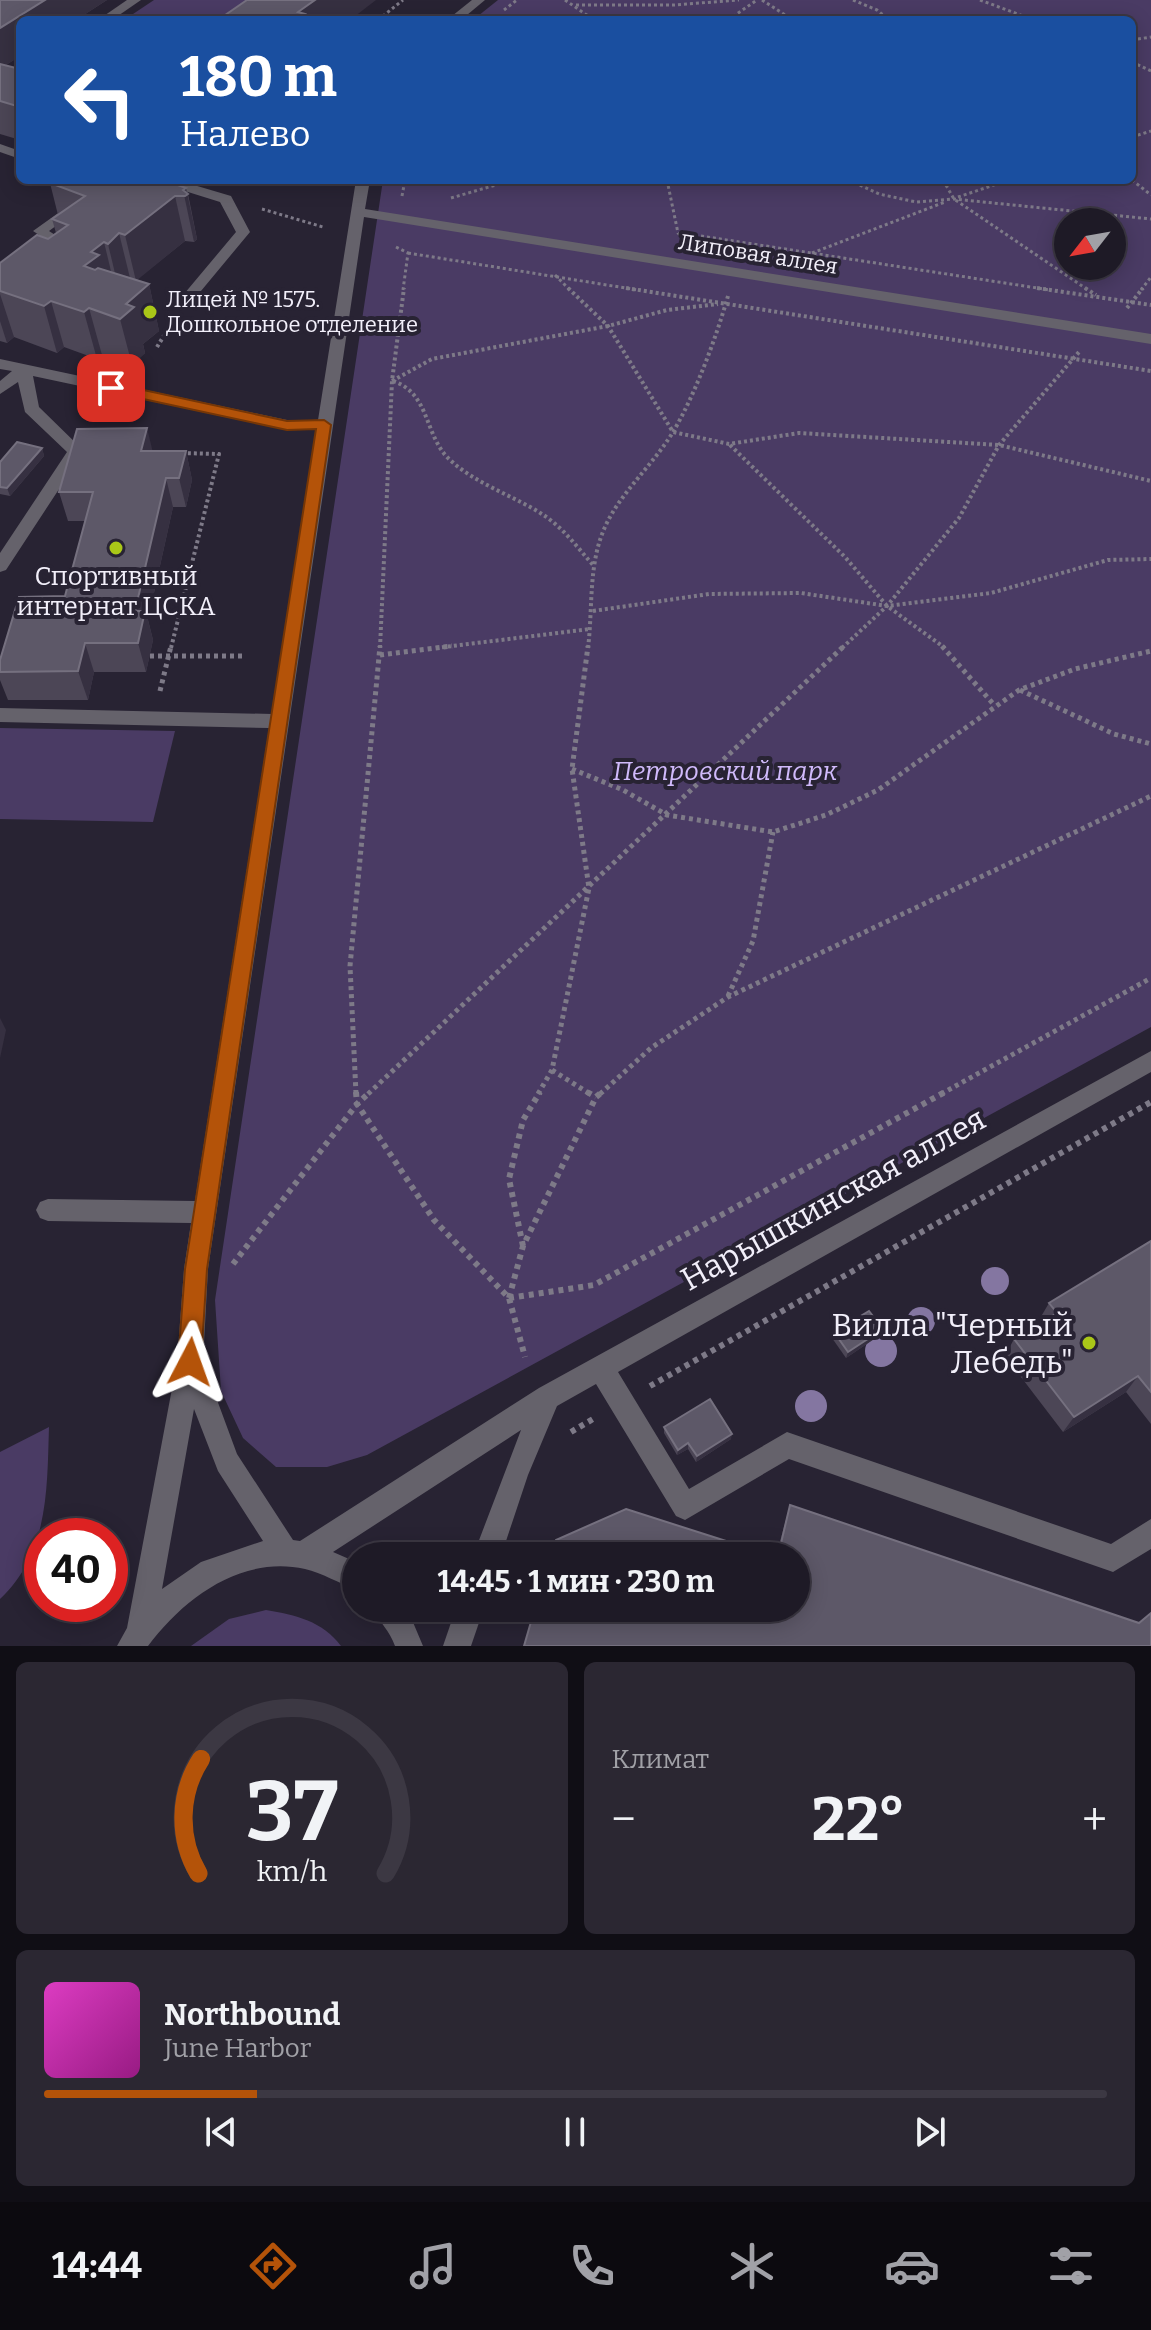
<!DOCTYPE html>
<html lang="ru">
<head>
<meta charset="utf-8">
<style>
	:root { --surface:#1e1a26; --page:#2b2732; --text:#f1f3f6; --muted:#a1a1a7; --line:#3c3843; --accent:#b45309 }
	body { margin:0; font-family:Bitter,serif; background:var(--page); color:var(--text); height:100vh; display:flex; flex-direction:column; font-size:30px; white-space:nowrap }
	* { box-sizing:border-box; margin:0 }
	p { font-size:26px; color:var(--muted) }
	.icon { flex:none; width:44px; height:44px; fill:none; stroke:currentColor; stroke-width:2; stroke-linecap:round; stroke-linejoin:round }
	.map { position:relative; height:1646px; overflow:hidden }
	.side { display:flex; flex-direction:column; gap:16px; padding:16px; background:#100e15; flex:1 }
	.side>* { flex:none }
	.hud { position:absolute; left:16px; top:16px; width:1120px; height:168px; border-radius:12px; box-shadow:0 4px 20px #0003,0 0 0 2px var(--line); background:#1a4fa0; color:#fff; overflow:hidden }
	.needle { width:52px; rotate:239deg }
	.tools { position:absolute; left:1054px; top:208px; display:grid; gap:16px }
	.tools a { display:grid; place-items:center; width:72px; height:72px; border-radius:50%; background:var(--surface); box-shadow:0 4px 20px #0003,0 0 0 2px var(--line); font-size:40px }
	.speed { position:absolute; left:24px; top:1518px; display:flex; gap:16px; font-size:40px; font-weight:700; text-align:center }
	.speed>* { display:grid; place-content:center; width:104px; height:104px; border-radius:50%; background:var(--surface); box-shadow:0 4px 20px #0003,0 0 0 2px var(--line); line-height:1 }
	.speed .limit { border:12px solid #d22; background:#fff; color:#111 }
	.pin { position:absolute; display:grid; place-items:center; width:68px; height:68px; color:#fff; margin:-34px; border-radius:16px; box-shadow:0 4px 12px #0006 }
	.me { position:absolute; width:88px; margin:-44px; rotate:4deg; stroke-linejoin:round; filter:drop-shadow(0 0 6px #0008) }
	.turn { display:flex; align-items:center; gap:28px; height:168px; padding:0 32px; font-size:36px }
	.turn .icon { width:104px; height:104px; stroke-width:2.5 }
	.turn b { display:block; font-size:56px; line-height:68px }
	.big { font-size:60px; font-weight:700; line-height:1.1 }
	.side .card { flex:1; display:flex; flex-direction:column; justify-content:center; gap:12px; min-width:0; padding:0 28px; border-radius:12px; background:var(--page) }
	.side .dial { align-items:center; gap:0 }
	.dial svg { height:208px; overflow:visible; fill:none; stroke:var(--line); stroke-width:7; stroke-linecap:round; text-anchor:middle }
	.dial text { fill:var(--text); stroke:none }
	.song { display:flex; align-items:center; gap:24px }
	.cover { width:96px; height:96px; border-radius:12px; background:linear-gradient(135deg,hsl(310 70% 55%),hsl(310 70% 35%)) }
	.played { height:8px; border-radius:4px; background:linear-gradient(90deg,var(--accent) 20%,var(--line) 20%) }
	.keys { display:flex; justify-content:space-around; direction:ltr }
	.heat { display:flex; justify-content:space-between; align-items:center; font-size:44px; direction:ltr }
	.side .tiles { flex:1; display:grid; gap:16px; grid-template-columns:1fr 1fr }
	.card:last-child { grid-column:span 2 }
	.trip { position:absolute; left:342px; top:1542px; width:468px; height:80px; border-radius:40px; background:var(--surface); box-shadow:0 4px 20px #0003,0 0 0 2px var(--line); font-weight:700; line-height:80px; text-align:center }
	.tabs { display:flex; height:128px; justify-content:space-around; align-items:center; background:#0c0a0f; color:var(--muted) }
	.tabs .icon { width:56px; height:56px }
	.tabs .on { color:var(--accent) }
	.tabs b { font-size:36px; color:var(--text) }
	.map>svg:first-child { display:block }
</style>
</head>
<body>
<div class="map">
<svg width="1151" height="1646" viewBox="0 0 1151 1646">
	<rect width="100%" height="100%" fill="#282333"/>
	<g fill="#4a3b64" fill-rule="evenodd">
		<path d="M154 0H263L236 20H124Z"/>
		<path d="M498 0H1151V1027L367 1455 327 1467H276L243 1438 221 1391 215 1300 383 180H1132V20H473ZM1068 222H1112V266H1068Z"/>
		<path d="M0 728 175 731 153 822 0 819Z"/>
		<path d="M49 1427C47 1489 49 1553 0 1599V1452Z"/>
		<path d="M266 1610C296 1615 322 1621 341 1646H191L229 1619Z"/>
	</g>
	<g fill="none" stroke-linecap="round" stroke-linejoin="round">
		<g stroke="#7e7a88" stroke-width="3" stroke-dasharray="3 3" stroke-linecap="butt">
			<path d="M565 0 594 20"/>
			<path d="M762 0 793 20"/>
			<path d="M853 0 877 10 889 20"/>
			<path d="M980 0 1034 20"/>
			<path d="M576 5H674L739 0"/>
			<path d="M504 10 517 0"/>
			<path d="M353 17 364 20"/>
			<path d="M378 20 403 0"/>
			<path d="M728 20 757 0"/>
			<path d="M1132 40 1151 37"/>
			<path d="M1132 62 1151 71"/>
			<path d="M1132 137 1151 131"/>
			<path d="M667 180 678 233 683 237"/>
			<path d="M849 180 879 194 916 202 954 199 1151 219"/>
			<path d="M943 180 954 199 1088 290"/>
			<path d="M1132 180 1151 195"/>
			<path d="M402 196 405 180"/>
			<path d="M958 197 1009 180"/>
			<path d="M451 198 513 180"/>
			<path d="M262 209 323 227"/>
			<path d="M701 236 1050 290"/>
			<path d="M396 247 408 253 403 290"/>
			<path d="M408 253 638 290"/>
			<path d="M812 253 945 202"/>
			<path d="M555 275 570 290"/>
			<path d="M1141 290 1151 277"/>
		</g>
		<g stroke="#7e7a88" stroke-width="4" stroke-dasharray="3 3" stroke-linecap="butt">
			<path d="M568 288 608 326 673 432 729 444 799 433 999 445 1151 481"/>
			<path d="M626 288 1151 371"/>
			<path d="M1037 288 1151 305"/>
			<path d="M1085 288 1096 295"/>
			<path d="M1127 308 1143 288"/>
			<path d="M157 347 173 321"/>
			<path d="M392 381 432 359 608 326 667 310 718 304"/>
			<path d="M393 381C430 393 424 435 449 459 475 484 515 496 545 516 564 529 578 548 593 565"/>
			<path d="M730 445 845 557 887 606 945 648"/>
			<path d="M593 611 709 594 801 593 887 606 991 593 1108 560 1151 559"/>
			<path d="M171 648 219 454 181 453"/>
			<path d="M380 648 392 381 404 288"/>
			<path d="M436 648 590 629"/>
			<path d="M588 648C593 608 588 564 605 527 620 493 653 465 673 432 695 395 716 338 728 296"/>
			<path d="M842 648 887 606 959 518 999 445 1079 352"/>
		</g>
		<g stroke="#7e7a88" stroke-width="5" stroke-dasharray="4 4" stroke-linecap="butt">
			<path d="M942 646 995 706"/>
			<path d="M380 655 452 646"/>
			<path d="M150 656H242"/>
			<path d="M1020 690 1114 734 1151 744"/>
			<path d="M160 691 171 646"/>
			<path d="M572 769 623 790 667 815 773 832 826 815 878 790 1019 690 1075 669 1151 651"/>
			<path d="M728 996 753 941 773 832"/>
			<path d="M552 1070 590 1094"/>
			<path d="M356 1094 350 966 380 646"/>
			<path d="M368 1094 844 646"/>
			<path d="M538 1094 552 1070 589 888 572 769 588 646"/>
			<path d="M600 1094 651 1048 728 997 1151 796"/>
			<path d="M941 1094 1151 978"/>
		</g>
		<g stroke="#7e7a88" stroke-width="6" stroke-dasharray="5 5" stroke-linecap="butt">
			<path d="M356 1092 357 1104 434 1220 509 1298 525 1357"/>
			<path d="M587 1092 596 1097"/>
			<path d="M523 1246 509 1179 523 1120 540 1092"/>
			<path d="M233 1264 357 1104 370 1092"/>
			<path d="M509 1298 523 1246 596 1097 602 1092"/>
			<path d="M509 1298 594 1285 945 1092"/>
			<path d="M650 1386 1151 1102"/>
			<path d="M571 1432 593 1419"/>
		</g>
		<g fill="#65626b" fill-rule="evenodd">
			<path d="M127 0H141L112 20H98Z"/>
			<path d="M472 0H485L461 20H447Z"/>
			<path d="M0 144 20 151V159L0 152Z"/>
			<path d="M153 180H177L231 196 250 232 191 303 186 304 179 300 236 232 220 202 172 187H148L146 184Z"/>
			<path d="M356 180H370L365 209 1151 334V344L364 217 208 1269 203 1362 237 1454 293 1540 300 1541 539 1388 1151 1051V1072L618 1372 689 1489 787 1432 1111 1544 1151 1519V1549L1113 1572 789 1459 685 1520 676 1516 596 1384 557 1406 528 1475 501 1556H473L521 1430 333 1552 356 1562V1590C339 1583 322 1573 305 1569 241 1555 184 1598 148 1646H117L127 1628 177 1362 184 1269 191 1223 48 1221 40 1218 36 1210 40 1202 48 1199 195 1201 269 728 0 722V708L272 714 317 430H287L33 376 39 407 84 451 6 570 0 572V553L67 452 25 412 18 382 0 394V381L12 371 0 369V359L287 420H318ZM194 1409 218 1471 263 1541 201 1562 162 1589Z"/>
			<path d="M75 201 82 205 80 208 49 231 72 246 64 254H54L52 251 56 246 33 231Z"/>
			<path d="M373 1608H407L423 1646H395C390 1631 379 1622 373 1608Z"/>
			<path d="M456 1608H484L471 1646H443Z"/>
		</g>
	</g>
	<g fill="#8476a1">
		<circle cx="995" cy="1281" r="14"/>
		<circle cx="921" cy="1321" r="14"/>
		<circle cx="881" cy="1351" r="16"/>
		<circle cx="811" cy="1406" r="16"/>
	</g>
	<g fill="#4c4656">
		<path d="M0 0H107L76 20H20V56L6 65 20 69V140L0 134Z"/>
		<path d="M50 183 188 194 197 239 194 242 185 241 136 280 149 284 159 331 143 344 145 353 132 365 102 355 97 359 64 347 57 353 14 337 7 343 0 341V263L48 239 56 233 52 219 58 215Z"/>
		<path d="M42 448 44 456 10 496 0 494V462Z"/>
		<path d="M152 451H186L192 480 186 507H173L148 620 153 640 146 672H94L88 700H8L0 680V660L65 596 85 521H68L59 492Z"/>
		<path d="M1151 1241V1424L1126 1392 1063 1432 1005 1356 1014 1339 1041 1323 1039 1320 1049 1303Z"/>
		<path d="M883 1329 880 1335 846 1358 832 1338 834 1332Z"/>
		<path d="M664 1427 731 1439 696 1462 688 1449 677 1455 664 1433Z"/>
		<path d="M790 1505 1139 1623 1151 1646 796 1556H776Z"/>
	</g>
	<g fill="#363041">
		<path d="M45 0H107L76 20H20V56L0 69V28Z"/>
		<path d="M315 0H376L350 20H298V12Z"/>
		<path d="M186 188 197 239 194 242 183 190Z"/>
		<path d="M175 196 185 241 136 281 125 235Z"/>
		<path d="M119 233 130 278 119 290 108 244Z"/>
		<path d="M104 242 115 288 84 266 91 252Z"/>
		<path d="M149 284 159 331 143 344 145 353 132 365 120 319 126 304Z"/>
		<path d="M0 294 14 337 7 343 0 321Z"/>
		<path d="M51 301 64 347 57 353 44 306Z"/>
		<path d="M89 308 102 355 97 359 84 312Z"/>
		<path d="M147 428 154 457 141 451Z"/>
		<path d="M42 448 44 456 10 496 7 488Z"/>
		<path d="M186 451 192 480 186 507 179 478Z"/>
		<path d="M166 478 173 507 148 620 153 640 146 672 138 643 135 611Z"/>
		<path d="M85 643 94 672 88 700 78 671Z"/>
		<path d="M0 1018 6 1030 0 1058Z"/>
		<path d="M883 1329 880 1335 846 1358 848 1352Z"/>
		<path d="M1138 1376 1126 1392 1063 1432 1074 1417Z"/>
		<path d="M732 1434 731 1439 696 1462 697 1456Z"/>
		<path d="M688 1443V1449L677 1455 678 1450Z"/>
	</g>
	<g fill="#5d5868" stroke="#75707f" stroke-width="2">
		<path d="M0 0H45L0 28Z"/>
		<path d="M247 0H315L298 12 305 14 298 20H218Z"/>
		<path d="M0 64 20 69V107L0 101Z"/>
		<path d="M54 180H164L186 188 183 190 188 194 185 196H175L125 235 119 233 108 244 104 242 91 252 99 255 84 266 95 270 98 268 149 284 126 304 134 307 120 319 89 308 84 312 51 301 44 306 0 291V263L37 235 48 239 68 225 52 219 85 196 50 183Z"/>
		<path d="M147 428 141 451H186L179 478H166L135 611H145L138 643H85L78 671 0 672V660L19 597 65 596 93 492H59L77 429Z"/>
		<path d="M17 442 42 448 7 488 0 487V462Z"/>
		<path d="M1151 1241V1392L1138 1376 1074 1417 1014 1339 1057 1313 1049 1303Z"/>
		<path d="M869 1311 883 1329 848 1352 834 1332Z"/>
		<path d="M710 1399 732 1434 697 1456 688 1443 678 1450 664 1427Z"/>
		<path d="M790 1505 1139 1623 1151 1613V1646H524L535 1608H796V1556H778Z"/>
		<path d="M626 1509 773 1556H551L556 1540Z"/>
	</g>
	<path fill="#b45309" stroke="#753606" stroke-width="2" d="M111 383 287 421 324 420 331 425 207 1269 201 1362 198 1370 190 1373 181 1370 178 1362 185 1269 316 429 287 430 106 391 104 388Z"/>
	<g fill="#aac718" stroke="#282333" stroke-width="3">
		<circle cx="150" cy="312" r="8"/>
		<circle cx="116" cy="548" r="8"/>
		<circle cx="1089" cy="1343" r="8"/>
	</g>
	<g text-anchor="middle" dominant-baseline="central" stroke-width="8" stroke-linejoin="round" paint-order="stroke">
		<g font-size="22" fill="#f2effa" stroke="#282333">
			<text transform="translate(758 254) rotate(9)">Липовая аллея</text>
		</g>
		<g font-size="22" fill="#f2effa" stroke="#282333" text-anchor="start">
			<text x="166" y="299">Лицей № 1575.<tspan x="166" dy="25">Дошкольное отделение</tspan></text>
		</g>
		<g font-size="26" fill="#f2effa" stroke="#282333">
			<text x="116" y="576">Спортивный<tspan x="116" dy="30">интернат ЦСКА</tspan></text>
		</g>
		<g font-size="26" font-style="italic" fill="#d0bafb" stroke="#282333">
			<text x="725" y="771">Петровский парк</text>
		</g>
		<g font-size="32" fill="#f2effa" stroke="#282333">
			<text transform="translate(833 1199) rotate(-29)">Нарышкинская аллея</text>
		</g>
		<g font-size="32" fill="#f2effa" stroke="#282333" text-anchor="end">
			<text x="1073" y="1325">Вилла "Черный<tspan x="1073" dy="37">Лебедь"</tspan></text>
		</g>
	</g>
</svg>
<div class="tools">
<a><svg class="needle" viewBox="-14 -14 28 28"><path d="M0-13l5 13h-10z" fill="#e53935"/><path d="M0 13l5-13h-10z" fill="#a1a1a7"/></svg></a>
</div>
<div class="speed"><div class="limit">40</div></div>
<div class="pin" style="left:111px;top:388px;background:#d93025"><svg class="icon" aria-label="arrive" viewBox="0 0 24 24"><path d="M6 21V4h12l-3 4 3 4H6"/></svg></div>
<svg class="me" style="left:190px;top:1362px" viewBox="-20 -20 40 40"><path d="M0-17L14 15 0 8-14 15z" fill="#b45309" stroke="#fff" stroke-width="4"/></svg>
<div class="trip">14:45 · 1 мин · 230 m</div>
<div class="hud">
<div class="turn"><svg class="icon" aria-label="left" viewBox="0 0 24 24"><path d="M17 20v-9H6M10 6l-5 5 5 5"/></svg><div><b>180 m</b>Налево</div></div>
</div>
</div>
<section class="side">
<div class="tiles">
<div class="card dial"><svg viewBox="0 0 100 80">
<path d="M14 69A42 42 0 1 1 86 69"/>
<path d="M14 69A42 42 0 0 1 15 25" stroke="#b45309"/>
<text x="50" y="56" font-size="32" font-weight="700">37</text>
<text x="50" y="72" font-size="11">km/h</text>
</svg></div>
<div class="card"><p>Климат</p>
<div class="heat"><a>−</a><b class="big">22°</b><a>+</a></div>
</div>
<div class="card">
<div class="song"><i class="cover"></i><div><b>Northbound</b><p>June Harbor</p></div></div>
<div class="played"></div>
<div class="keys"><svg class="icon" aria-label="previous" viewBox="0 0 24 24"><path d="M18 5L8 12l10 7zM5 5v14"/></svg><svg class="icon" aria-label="pause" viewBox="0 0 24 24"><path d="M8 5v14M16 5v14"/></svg><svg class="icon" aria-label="next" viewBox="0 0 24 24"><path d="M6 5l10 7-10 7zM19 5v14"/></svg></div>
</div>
</div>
</section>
<nav class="tabs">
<b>14:44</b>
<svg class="icon on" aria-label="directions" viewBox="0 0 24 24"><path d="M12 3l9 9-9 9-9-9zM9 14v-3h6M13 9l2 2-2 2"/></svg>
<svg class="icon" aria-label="music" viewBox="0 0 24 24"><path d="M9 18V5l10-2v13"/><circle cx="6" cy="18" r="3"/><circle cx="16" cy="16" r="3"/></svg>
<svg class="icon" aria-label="phone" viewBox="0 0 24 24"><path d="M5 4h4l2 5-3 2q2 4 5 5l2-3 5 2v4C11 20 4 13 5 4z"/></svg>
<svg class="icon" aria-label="climate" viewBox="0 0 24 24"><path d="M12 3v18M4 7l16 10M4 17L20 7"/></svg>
<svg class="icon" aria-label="car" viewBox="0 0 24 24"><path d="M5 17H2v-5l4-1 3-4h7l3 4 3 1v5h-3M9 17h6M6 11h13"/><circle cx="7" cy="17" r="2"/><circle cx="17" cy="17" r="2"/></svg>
<svg class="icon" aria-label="filters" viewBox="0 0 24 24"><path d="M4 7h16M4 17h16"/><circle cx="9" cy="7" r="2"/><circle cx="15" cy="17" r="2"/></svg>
</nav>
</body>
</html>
